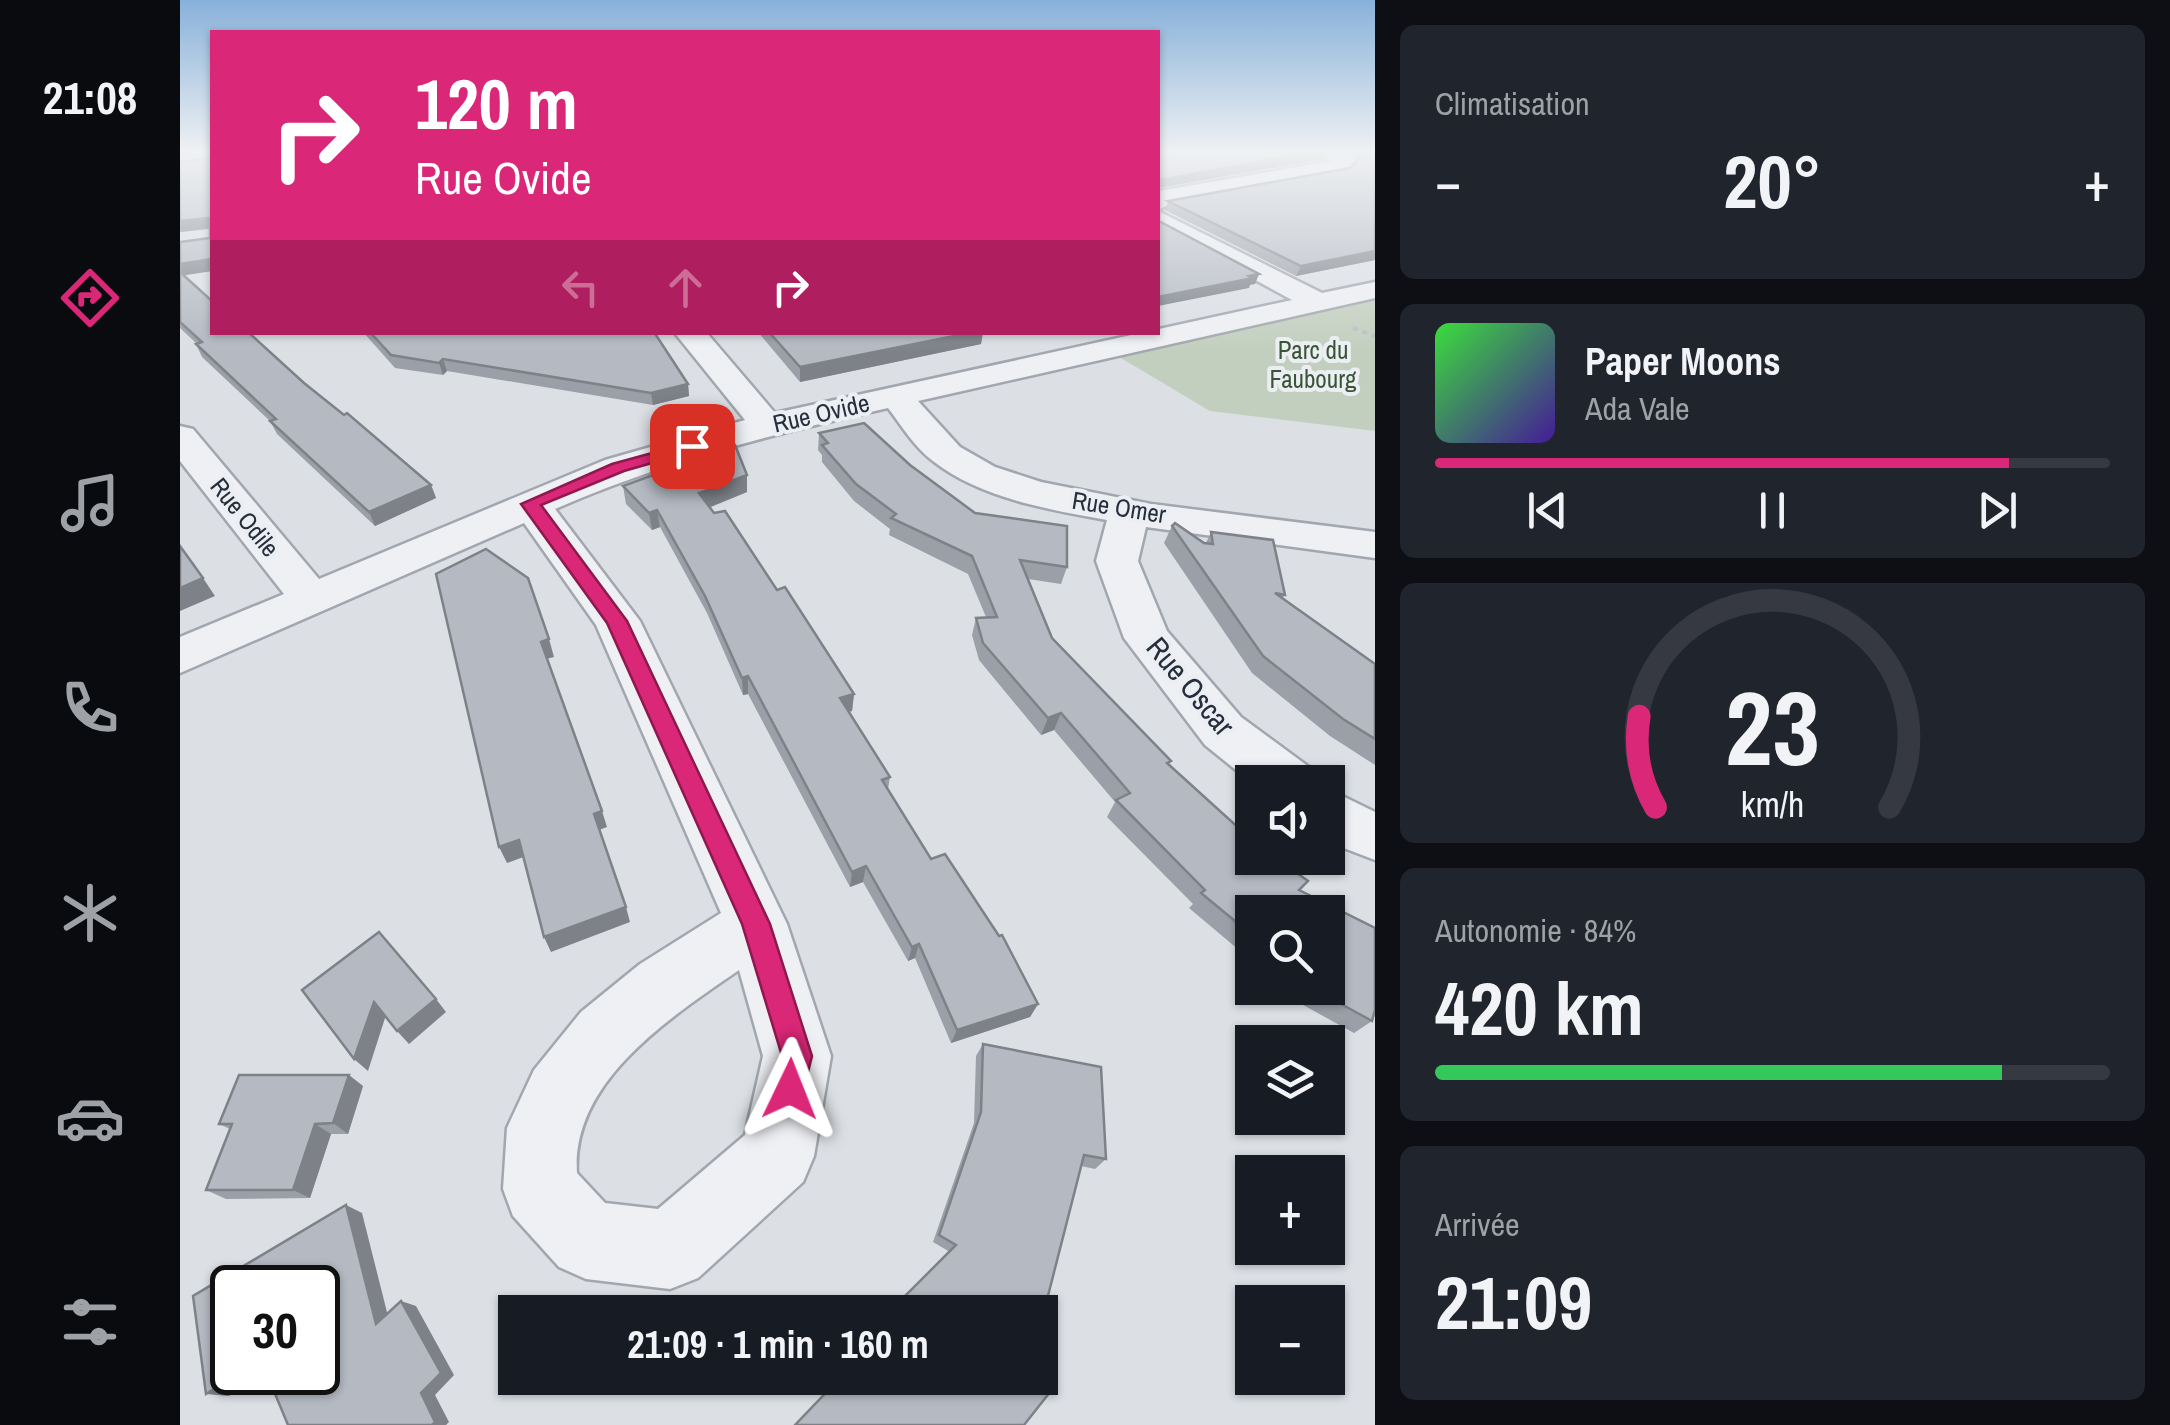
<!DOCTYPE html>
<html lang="fr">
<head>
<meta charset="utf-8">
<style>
	:root { --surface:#171b24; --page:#20242c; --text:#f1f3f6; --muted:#9ea1a6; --line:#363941; --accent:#db2777 }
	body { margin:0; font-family:"Archivo Narrow",sans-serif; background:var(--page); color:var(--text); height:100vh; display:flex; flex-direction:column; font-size:38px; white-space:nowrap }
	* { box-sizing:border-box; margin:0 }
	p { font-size:32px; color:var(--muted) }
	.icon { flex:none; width:55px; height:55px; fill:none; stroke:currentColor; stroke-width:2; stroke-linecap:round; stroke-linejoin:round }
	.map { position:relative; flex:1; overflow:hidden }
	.panel { display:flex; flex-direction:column; gap:25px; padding:25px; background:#0d0f14; width:795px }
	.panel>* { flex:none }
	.top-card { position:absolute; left:30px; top:30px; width:950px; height:305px; border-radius:0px; box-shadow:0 2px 8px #0004; background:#db2777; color:#fff; overflow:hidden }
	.fabs { position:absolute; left:1055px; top:765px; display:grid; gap:20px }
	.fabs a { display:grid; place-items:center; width:110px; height:110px; border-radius:0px; background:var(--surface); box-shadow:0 2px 8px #0004; font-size:50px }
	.speed { position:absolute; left:30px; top:1265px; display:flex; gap:20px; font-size:50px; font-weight:700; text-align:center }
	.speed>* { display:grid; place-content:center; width:130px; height:130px; border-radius:50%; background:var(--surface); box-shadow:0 2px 8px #0004; line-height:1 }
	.speed .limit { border:5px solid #111; border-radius:15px; background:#fff; color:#111 }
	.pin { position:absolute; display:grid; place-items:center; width:85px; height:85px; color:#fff; margin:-42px; border-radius:20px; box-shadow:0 5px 15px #0006 }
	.me { position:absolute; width:110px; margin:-55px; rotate:2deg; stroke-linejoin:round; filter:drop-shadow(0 0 8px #0008) }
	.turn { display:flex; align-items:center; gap:35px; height:210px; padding:0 40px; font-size:45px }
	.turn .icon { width:130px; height:130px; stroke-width:2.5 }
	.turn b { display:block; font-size:70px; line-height:85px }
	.lanes { display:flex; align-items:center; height:95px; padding:0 40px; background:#0003; justify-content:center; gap:50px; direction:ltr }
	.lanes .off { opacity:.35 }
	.big { font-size:75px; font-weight:700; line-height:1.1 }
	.panel .card { flex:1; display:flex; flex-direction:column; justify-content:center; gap:15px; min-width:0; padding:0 35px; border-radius:15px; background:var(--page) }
	.panel .dial { align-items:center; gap:0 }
	.dial svg { height:260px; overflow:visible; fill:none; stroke:var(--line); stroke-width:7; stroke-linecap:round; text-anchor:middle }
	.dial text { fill:var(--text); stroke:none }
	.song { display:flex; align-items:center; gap:30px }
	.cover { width:120px; height:120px; border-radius:15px; background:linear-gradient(135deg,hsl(120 70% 55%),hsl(260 70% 35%)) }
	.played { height:10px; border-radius:5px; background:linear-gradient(90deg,var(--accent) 85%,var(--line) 85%) }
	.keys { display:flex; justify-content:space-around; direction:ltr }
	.heat { display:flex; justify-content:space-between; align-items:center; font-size:55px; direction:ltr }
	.charge { height:15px; border-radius:8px; background:linear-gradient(90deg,#34c759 84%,var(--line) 0) }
	.trip { position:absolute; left:318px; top:1295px; width:560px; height:100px; border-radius:0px; background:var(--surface); box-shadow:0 2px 8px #0004; font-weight:700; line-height:100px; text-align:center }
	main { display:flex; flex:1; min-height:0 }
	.menu { display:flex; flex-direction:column; width:180px; justify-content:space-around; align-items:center; background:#090b0e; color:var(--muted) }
	.menu .icon { width:70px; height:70px }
	.menu .current { color:var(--accent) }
	.menu b { font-size:45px; color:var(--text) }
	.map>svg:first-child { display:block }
</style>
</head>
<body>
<main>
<nav class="menu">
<b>21:08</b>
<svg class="icon current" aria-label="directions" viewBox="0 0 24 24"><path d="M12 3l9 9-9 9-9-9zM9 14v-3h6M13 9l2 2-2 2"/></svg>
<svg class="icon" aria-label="music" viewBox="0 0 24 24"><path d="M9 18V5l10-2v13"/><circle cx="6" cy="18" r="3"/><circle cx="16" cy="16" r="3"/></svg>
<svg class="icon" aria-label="phone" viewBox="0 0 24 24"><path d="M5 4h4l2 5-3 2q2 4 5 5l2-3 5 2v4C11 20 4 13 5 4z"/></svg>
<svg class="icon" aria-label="climate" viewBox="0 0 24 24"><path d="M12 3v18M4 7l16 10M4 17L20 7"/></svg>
<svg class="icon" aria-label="car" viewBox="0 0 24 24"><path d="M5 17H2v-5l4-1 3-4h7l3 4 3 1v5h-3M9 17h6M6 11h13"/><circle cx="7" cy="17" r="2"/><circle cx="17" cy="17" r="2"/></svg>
<svg class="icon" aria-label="filters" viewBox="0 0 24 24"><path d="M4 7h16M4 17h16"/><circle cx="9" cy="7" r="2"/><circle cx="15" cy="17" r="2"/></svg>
</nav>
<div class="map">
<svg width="1195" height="1425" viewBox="0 0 1195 1425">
	<rect width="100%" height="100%" fill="#dce0e5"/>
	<path fill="#c2cfbe" d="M1195 290V431L1030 411 929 351Z"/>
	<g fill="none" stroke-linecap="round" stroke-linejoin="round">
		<g stroke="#a2a7af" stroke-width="5">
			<g id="street">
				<path d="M1142 152H1168L1177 160 1165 173 994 202 978 210 979 191 1152 161Z"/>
				<path d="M978 211 1142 293 1195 282V298L738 401 780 447 815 467 861 482 971 504 1195 532V558L966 527 958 561 987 631 1061 717 1129 767 1137 782 1072 783 1025 745 944 638 916 561 927 520C870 510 800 498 753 461 734 447 722 426 708 408 593 434 482 462 375 509L460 621 607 924 651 1056 634 1156 623 1182 518 1278 490 1289 406 1279 379 1267 333 1216 323 1189 327 1128 354 1070 401 1012 460 964 541 913 416 625 344 523 0 673V637L104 594 0 461V426L13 429 139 579 425 460 565 420 494 332H526L595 413 1112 300 978 227ZM559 970 583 1056 565 1135 478 1209 425 1203 397 1173C391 1081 491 1017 559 970Z"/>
				<path d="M1148 789 1195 812V860L1148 842Z"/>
			</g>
		</g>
		<path stroke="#bbbec4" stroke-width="4" stroke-dasharray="5 5" stroke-linecap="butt" d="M1173 328 1195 336"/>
		<use href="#street" fill="#eff0f4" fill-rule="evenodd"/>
	</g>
	<g fill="#9b9fa7">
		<path d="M32 152V271L3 275 124 383 251 485 256 498 195 526 97 434 90 421 22 357 16 344H17L0 328V242L30 238V229L0 232Z"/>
		<path d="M1174 152H1195V260L1116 276 985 210 988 201 1170 168 1179 158Z"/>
		<path d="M183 332H474L508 384 509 396 473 405 267 371 263 375 215 368Z"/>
		<path d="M578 332H803L801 344 620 382Z"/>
		<path d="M639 433 730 465 795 513 887 567 881 584 848 579 872 638 991 761 989 764 1119 890 1192 1021 1174 1033 1094 989 1095 988H1148L1072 912V961L1009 908 1013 904 927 817 935 802 874 730 861 735 799 660 792 635 796 618 806 617 788 574 709 535 710 529 674 501 642 462V455L638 450Z"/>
		<path d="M567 475V492L529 507 597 590 674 694 672 711 668 712 710 777 708 789 751 859 858 1004 850 1017 771 1043 735 958 728 961 683 882 670 887 568 694 563 695 527 613 480 527 472 530 446 504 443 486Z"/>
		<path d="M992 526 1024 543H1026L1031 532 1105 595 1102 599 1195 664V765L1150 736 1072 673 984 543Z"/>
		<path d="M803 1044 926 1159 915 1169 901 1166 770 1252 753 1242 794 1123 796 1056Z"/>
		<path d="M183 1086 168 1134H151L130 1198 46 1199 26 1190 50 1129 39 1124Z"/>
	</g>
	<g fill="#7e8288">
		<path d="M0 152H17L0 156Z"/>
		<path d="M1134 152H1146L1144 159 978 188 979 180Z"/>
		<path d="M30 218 32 228 0 232V221Z"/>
		<path d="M1195 251V260L1116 276 1121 266Z"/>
		<path d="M32 259V271L0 276V264Z"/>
		<path d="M1079 274 1075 284 1070 285 1069 288 978 306V297Z"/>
		<path d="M794 332H803L801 344 620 382V367Z"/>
		<path d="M263 359 267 371 263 375 259 363Z"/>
		<path d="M508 384 509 396 473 405 471 393Z"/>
		<path d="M567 475V492L521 511 519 493Z"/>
		<path d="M251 485 256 498 195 526 189 512Z"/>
		<path d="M477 510 480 527 472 530 469 513Z"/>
		<path d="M23 578 35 596 0 611V588Z"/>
		<path d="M369 639 374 657 366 659 361 642Z"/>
		<path d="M568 676V694L563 695 562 678Z"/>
		<path d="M674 694 672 711 658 715 660 698Z"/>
		<path d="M881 713 874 730 861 735 868 718Z"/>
		<path d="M422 811 427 827 419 830 414 814Z"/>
		<path d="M339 840 346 856 327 863 319 847Z"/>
		<path d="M686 866 683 882 670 887 672 872Z"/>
		<path d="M446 907 450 922 371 952 364 937Z"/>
		<path d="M739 944 735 958 728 961 732 947Z"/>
		<path d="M256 999 266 1012 229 1044 217 1031Z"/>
		<path d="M194 1002 206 1015 188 1071 174 1059Z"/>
		<path d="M858 1004 850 1017 771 1043 777 1030Z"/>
		<path d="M169 1075 183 1086 168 1134 153 1123Z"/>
		<path d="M135 1124 151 1134 130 1198 113 1190Z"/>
		<path d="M166 1205 182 1213 211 1328 196 1324Z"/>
		<path d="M221 1301 236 1306 274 1375 255 1395 269 1422 266 1425H252L241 1393Z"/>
		<path d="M60 1372H85L49 1396 26 1394Z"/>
	</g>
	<g fill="#b4b9c2" stroke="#7e8288" stroke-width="2.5">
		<path d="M30 152H32V259L0 264V242L30 238V218L0 221V162L30 158Z"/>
		<path d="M978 152H1134L979 180V221L1079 274 1069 276 1073 278 978 297Z"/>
		<path d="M1184 152H1195V251L1121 266 988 201 1170 168Z"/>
		<path d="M0 272 32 301V332H68L124 383 164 415 167 413 251 485 189 512 90 421 96 419 16 344 22 342 0 322Z"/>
		<path d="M190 332H474L508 384 471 393 263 359 259 363 211 355Z"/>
		<path d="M589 332H794L620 367Z"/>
		<path d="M684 423 730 465 795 513 887 526V567L840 560 872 638 991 761 987 763 1072 840V858H1096L1128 881 1119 890 1195 928V1010L1192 1021 1132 988H1148V912H1072V935L1021 893 1025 890 936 800 950 793 881 713 868 718 803 643 796 618 817 617 792 556 711 518 716 514 676 484 642 445 648 443 639 433Z"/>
		<path d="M555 445 567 475 519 493 534 513 545 511 597 590 605 587 674 694 660 698 710 777 702 780 751 859 765 854 819 936 822 935 858 1004 777 1030 739 944 732 947 686 866 672 872 568 676 562 678 525 596 477 510 469 513 443 486Z"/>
		<path d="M995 523 1024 543 1033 544 1031 532 1093 540 1105 595 1095 593 1195 664V739L1163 719 1083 656 992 526Z"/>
		<path d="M0 546 23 578 0 588Z"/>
		<path d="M306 549 348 578 369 639 361 642 422 811 414 814 446 907 364 937 339 840 319 847 256 574Z"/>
		<path d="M199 932 256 999 217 1031 194 1002 174 1059 122 990Z"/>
		<path d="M803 1044 921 1067 926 1159 904 1155 860 1327V1312H709L776 1245 759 1235 801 1112Z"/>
		<path d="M59 1075H169L153 1123 135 1124 113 1190H26L52 1124H39Z"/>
		<path d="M166 1205 196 1324 221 1301 261 1373 241 1393 255 1422 252 1425H108L86 1372H138V1288H52V1372H60L26 1394 13 1296Z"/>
		<path d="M860 1369 874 1387 844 1425H615L660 1378H860Z"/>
	</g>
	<linearGradient id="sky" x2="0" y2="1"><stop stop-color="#88b1da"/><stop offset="0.43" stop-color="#eff1f3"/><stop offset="1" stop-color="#eff1f3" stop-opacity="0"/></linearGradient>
	<rect width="1195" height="352" fill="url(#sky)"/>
	<path fill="#db2777" stroke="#8e194d" stroke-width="2.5" d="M512 442 521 446 518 450 444 471 361 505 447 621 590 924 632 1056 621 1100 610 1105 599 1100 594 1089 602 1056 562 924 427 623 341 504 432 464Z"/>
	<g text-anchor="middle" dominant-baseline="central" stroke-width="8" stroke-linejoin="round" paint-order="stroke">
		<g font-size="25" fill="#3a5535" stroke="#ebeef3">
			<text x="1133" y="350">Parc du<tspan x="1133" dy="29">Faubourg</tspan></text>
		</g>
		<g font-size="25" fill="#272e3b" stroke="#ebeef3">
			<text transform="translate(641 413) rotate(-13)">Rue Ovide</text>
			<text transform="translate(939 507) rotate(9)">Rue Omer</text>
			<text transform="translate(65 517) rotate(51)">Rue Odile</text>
		</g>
		<g font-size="30" fill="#272e3b" stroke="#ebeef3">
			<text transform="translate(1011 686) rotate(50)">Rue Oscar</text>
		</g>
	</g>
</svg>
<div class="fabs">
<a><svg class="icon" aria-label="sound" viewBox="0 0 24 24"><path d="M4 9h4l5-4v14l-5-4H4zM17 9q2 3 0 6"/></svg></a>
<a><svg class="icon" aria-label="search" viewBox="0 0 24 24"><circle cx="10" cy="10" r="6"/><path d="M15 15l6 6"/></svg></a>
<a><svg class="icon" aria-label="layers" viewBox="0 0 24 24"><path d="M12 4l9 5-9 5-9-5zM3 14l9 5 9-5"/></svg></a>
<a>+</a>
<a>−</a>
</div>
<div class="speed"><div class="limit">30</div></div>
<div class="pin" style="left:512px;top:446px;background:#d93025"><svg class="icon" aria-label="arrive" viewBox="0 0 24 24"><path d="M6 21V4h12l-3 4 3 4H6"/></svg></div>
<svg class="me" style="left:610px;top:1089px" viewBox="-20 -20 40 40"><path d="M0-17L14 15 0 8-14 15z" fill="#db2777" stroke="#fff" stroke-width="4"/></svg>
<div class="trip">21:09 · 1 min · 160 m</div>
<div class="top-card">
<div class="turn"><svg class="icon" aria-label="right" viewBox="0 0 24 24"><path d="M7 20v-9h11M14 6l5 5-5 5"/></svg><div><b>120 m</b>Rue Ovide</div></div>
<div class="lanes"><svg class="icon off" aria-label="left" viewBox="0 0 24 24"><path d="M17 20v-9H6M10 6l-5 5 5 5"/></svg><svg class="icon off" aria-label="ahead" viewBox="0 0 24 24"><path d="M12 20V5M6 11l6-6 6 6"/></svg><svg class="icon" aria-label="right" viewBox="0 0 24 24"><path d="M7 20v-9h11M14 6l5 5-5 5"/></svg></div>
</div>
</div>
<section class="panel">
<div class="card"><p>Climatisation</p>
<div class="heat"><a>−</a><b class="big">20°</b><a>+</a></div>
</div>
<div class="card">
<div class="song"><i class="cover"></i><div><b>Paper Moons</b><p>Ada Vale</p></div></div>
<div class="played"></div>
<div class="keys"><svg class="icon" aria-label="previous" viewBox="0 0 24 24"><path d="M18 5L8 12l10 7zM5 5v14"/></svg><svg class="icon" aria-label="pause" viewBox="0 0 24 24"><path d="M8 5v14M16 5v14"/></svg><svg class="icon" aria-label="next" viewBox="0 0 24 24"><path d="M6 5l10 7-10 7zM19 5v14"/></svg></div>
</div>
<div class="card dial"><svg viewBox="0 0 100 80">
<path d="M14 69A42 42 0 1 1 86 69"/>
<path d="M14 69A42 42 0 0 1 9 41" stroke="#db2777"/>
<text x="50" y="56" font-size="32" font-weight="700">23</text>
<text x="50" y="72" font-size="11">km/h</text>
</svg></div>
<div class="card"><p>Autonomie · 84%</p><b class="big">420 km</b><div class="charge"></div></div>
<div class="card"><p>Arrivée</p><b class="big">21:09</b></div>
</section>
</main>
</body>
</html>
